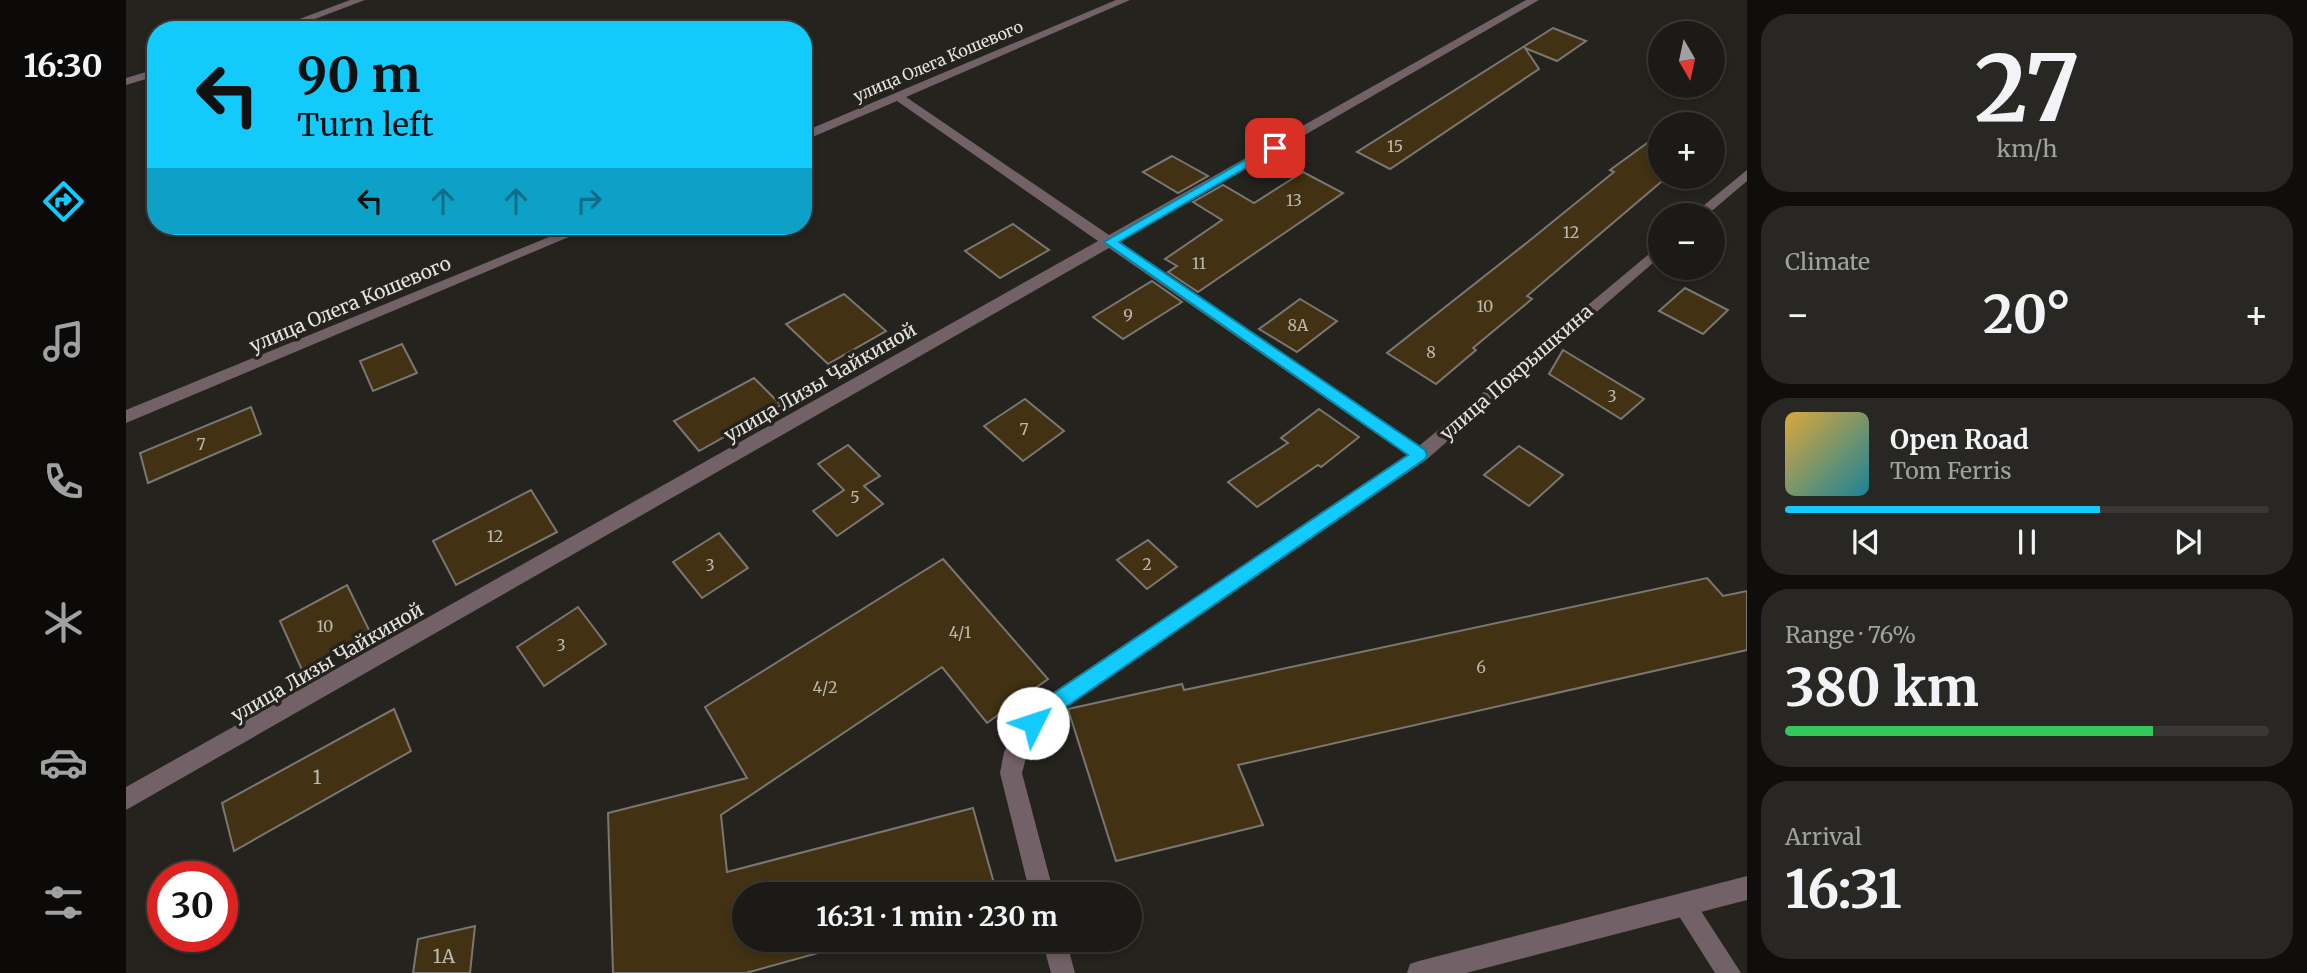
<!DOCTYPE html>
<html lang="en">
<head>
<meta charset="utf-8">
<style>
	:root { --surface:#1c1a16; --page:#292723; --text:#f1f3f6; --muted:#a0a1a1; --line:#3a3835; --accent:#12cafb }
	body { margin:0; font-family:Merriweather,serif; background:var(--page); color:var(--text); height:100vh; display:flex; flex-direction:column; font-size:26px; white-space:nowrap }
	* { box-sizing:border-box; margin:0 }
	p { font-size:23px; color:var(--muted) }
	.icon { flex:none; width:38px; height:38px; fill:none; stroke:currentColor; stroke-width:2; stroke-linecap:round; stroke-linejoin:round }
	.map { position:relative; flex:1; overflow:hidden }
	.details { display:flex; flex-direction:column; gap:14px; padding:14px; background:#0f0e0c; width:560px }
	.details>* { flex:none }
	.hud { position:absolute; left:21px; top:21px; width:665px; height:214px; border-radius:28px; box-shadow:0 4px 10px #0003,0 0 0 2px var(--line); background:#12cafb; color:#111; overflow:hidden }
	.needle { width:46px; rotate:171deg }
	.tools { position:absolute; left:1522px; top:21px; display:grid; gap:14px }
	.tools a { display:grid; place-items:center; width:77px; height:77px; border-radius:50%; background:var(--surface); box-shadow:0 4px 10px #0003,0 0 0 2px var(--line); font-size:35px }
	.speed { position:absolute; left:21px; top:861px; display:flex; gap:14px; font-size:35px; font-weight:700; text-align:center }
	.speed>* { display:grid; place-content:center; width:91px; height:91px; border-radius:50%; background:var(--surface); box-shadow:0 4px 10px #0003,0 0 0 2px var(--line); line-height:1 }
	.speed .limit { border:10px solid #d22; background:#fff; color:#111 }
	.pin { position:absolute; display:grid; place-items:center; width:60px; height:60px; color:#fff; margin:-30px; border-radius:14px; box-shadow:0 4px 10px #0006 }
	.me { position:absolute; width:77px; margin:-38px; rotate:49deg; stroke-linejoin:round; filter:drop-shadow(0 0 5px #0008) }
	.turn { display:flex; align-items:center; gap:24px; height:147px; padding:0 35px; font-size:32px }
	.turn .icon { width:91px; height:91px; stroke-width:2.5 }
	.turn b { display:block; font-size:49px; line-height:60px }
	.lanes { display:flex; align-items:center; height:66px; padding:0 35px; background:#0003; justify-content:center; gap:35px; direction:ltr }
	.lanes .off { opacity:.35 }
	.big { font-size:52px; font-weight:700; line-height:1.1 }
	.details .widget { flex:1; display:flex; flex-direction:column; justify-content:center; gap:10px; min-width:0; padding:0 24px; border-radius:28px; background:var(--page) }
	.details .dial { align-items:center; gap:0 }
	.dial b { font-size:91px; line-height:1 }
	.song { display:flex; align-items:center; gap:21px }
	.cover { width:84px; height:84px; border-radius:10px; background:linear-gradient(135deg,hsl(40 70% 55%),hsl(190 70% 35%)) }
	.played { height:7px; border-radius:4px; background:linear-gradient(90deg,var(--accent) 65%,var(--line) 65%) }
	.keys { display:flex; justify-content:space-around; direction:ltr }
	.heat { display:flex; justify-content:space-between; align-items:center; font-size:38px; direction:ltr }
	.charge { height:10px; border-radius:5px; background:linear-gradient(90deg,#34c759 76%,var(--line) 0) }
	.trip { position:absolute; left:606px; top:882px; width:410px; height:70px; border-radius:35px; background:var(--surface); box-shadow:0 4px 10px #0003,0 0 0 2px var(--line); font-weight:700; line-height:70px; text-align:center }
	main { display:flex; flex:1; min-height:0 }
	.dock { display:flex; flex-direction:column; width:126px; justify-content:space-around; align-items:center; background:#0b0a09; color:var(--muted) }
	.dock .icon { width:49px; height:49px }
	.dock .selected { color:var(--accent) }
	.dock b { font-size:32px; color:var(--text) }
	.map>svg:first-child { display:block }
</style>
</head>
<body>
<main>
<nav class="dock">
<b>16:30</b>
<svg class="icon selected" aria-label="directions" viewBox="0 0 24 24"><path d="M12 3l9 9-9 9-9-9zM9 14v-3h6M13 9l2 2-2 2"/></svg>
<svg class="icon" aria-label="music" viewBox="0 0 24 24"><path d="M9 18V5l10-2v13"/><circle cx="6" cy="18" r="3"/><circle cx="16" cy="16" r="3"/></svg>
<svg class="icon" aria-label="phone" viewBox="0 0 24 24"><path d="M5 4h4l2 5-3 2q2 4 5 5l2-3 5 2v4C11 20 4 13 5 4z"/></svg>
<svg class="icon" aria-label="climate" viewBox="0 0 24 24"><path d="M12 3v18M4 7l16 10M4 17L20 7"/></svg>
<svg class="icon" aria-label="car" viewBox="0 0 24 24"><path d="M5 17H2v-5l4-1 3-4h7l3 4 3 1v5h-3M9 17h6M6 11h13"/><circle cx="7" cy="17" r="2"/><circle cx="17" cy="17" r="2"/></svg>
<svg class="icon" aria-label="filters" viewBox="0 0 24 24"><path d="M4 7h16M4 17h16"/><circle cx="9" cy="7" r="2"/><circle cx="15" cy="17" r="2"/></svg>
</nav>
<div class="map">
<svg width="1621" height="973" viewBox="0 0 1621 973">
	<rect width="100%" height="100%" fill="#25231e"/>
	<g fill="#423213" stroke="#7a7772" stroke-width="2">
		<path d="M1427 28 1460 41 1431 61 1399 48 1413 69 1264 169 1231 152Z"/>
		<path d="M1535 133V182L1401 296 1406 299 1347 348 1350 350 1310 384 1261 353 1403 241 1488 172 1484 170Z"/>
		<path d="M1046 156 1082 176 1052 193 1017 172Z"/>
		<path d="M1177 172 1217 193 1072 292 1042 272 1051 266 1039 259 1096 220 1067 202 1097 185 1128 203Z"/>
		<path d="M887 224 923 250 874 278 839 251Z"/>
		<path d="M1026 281 1056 302 997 339 967 317Z"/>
		<path d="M1559 288 1602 310 1577 334 1533 311Z"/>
		<path d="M718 294 760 331 702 364 660 324Z"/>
		<path d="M1174 299 1211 321 1171 352 1133 329Z"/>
		<path d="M276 344 291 373 247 391 234 361Z"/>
		<path d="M1437 350 1518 399 1495 419 1423 374Z"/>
		<path d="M628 378 655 405 573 451 548 421Z"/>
		<path d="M899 399 938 431 897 461 858 426Z"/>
		<path d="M125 407 135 434 22 483 14 453Z"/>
		<path d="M1193 409 1233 437 1195 467 1192 465 1131 507 1102 482 1162 443 1155 438Z"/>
		<path d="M722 445 754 476 738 486 757 504 711 536 687 511 718 490 692 464Z"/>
		<path d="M1393 446 1437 475 1403 506 1358 475Z"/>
		<path d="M405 490 431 532 330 585 307 541Z"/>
		<path d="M593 533 622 568 576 598 547 562Z"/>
		<path d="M1022 540 1051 567 1021 589 991 560Z"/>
		<path d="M817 559 922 679 861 723 816 667 595 815 601 872 847 808 871 894H618V940H739L620 973H487L482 813 621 778 579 707Z"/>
		<path d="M1581 578 1597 596 1621 591V650L1112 765 1137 825 990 861 942 709 1056 684 1058 690Z"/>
		<path d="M221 585 244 632 176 670 154 621Z"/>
		<path d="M452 607 480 644 418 686 391 647Z"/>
		<path d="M268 709 285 751 108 851 96 803Z"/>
		<path d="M349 926 344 973H287L292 939Z"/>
	</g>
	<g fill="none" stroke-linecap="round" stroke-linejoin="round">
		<g fill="#726166" fill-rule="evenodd">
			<path d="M224 0H239L160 30H144Z"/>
			<path d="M30 69V76L0 85V78Z"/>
		</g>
		<g fill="#726166" fill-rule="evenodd">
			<path d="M990 0H1004L780 97 983 235 1400 0H1413L993 242 1293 446 1535 244V256L1300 460 924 718 904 742 896 773 928 894H904L874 773 878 752 890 728 910 704 1281 455 983 248 0 810V787L972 241 771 101 677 141V132Z"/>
			<path d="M1621 170V181L1581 215H1566Z"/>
			<path d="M450 226H469L0 423V410Z"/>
			<path d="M1558 893 1566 897 1615 973H1589L1546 905 1550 897Z"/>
			<path d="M916 940H940L949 973H925Z"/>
		</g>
		<path fill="#726166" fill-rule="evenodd" d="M1621 876V900L1340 973H1281L1284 964 1293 961Z"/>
	</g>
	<path fill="#12cafb" stroke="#0c83a3" stroke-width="2" d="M1145 145 1154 148 993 242 1299 450 1301 455 1299 459 924 718 914 729 907 732 900 729 897 723 910 705 1282 455 978 242Z"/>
	<g text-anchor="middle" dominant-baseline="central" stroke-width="7" stroke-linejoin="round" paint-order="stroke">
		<g font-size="16" fill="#e6e4e1" stroke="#25231e">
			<text transform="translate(812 61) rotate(-23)">улица Олега Кошевого</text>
		</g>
		<g font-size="16" fill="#bdb8ae">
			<text x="1269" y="146">15</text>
			<text x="1168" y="200">13</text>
			<text x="1445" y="232">12</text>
			<text x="1073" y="263">11</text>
			<text x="1359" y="306">10</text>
			<text x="1002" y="315">9</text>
			<text x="1172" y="325">8А</text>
			<text x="1305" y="352">8</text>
			<text x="1486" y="396">3</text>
			<text x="898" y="429">7</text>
			<text x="75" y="444">7</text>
			<text x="729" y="497">5</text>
			<text x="369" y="536">12</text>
			<text x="1021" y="564">2</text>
			<text x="584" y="565">3</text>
			<text x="199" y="626">10</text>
			<text x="834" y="632">4/1</text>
			<text x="435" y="645">3</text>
			<text x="1355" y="667">6</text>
			<text x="699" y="687">4/2</text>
		</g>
		<g font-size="19" fill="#e6e4e1" stroke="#25231e">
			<text transform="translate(224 304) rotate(-23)">улица Олега Кошевого</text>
			<text transform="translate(1390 372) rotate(-41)">улица Покрышкина</text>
			<text transform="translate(694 382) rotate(-30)">улица Лизы Чайкиной</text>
			<text transform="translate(201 662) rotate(-30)">улица Лизы Чайкиной</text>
		</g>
		<g font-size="19" fill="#bdb8ae">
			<text x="191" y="777">1</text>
			<text x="318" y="956">1А</text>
		</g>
	</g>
</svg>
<div class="tools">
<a><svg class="needle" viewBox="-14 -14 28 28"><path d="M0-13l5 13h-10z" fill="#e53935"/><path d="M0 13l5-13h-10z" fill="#a0a1a1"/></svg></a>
<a>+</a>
<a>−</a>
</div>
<div class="speed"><div class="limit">30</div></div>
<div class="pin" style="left:1149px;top:148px;background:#d93025"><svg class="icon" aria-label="arrive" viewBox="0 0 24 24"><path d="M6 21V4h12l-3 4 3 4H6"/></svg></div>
<svg class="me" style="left:907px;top:723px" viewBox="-20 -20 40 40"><circle r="19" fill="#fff"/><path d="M0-13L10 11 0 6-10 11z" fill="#12cafb"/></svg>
<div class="trip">16:31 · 1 min · 230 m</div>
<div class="hud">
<div class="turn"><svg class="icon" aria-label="left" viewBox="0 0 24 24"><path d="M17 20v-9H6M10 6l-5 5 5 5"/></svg><div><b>90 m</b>Turn left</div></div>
<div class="lanes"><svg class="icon" aria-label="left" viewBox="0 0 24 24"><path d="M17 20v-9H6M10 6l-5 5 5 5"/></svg><svg class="icon off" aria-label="ahead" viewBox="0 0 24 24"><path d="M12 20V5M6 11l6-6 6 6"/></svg><svg class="icon off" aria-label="ahead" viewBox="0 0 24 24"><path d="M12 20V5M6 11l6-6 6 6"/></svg><svg class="icon off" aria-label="right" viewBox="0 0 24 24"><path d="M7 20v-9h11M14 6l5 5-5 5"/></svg></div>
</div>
</div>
<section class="details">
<div class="widget dial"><b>27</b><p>km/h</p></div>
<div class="widget"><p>Climate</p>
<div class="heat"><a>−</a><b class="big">20°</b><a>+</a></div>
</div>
<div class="widget">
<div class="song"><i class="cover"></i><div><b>Open Road</b><p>Tom Ferris</p></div></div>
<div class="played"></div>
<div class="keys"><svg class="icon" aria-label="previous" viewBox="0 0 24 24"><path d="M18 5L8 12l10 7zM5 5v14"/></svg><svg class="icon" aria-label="pause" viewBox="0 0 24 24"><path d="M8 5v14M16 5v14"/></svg><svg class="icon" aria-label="next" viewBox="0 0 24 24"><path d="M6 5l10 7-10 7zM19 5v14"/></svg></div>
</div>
<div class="widget"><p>Range · 76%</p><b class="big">380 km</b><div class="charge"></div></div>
<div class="widget"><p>Arrival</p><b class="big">16:31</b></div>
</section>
</main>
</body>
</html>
